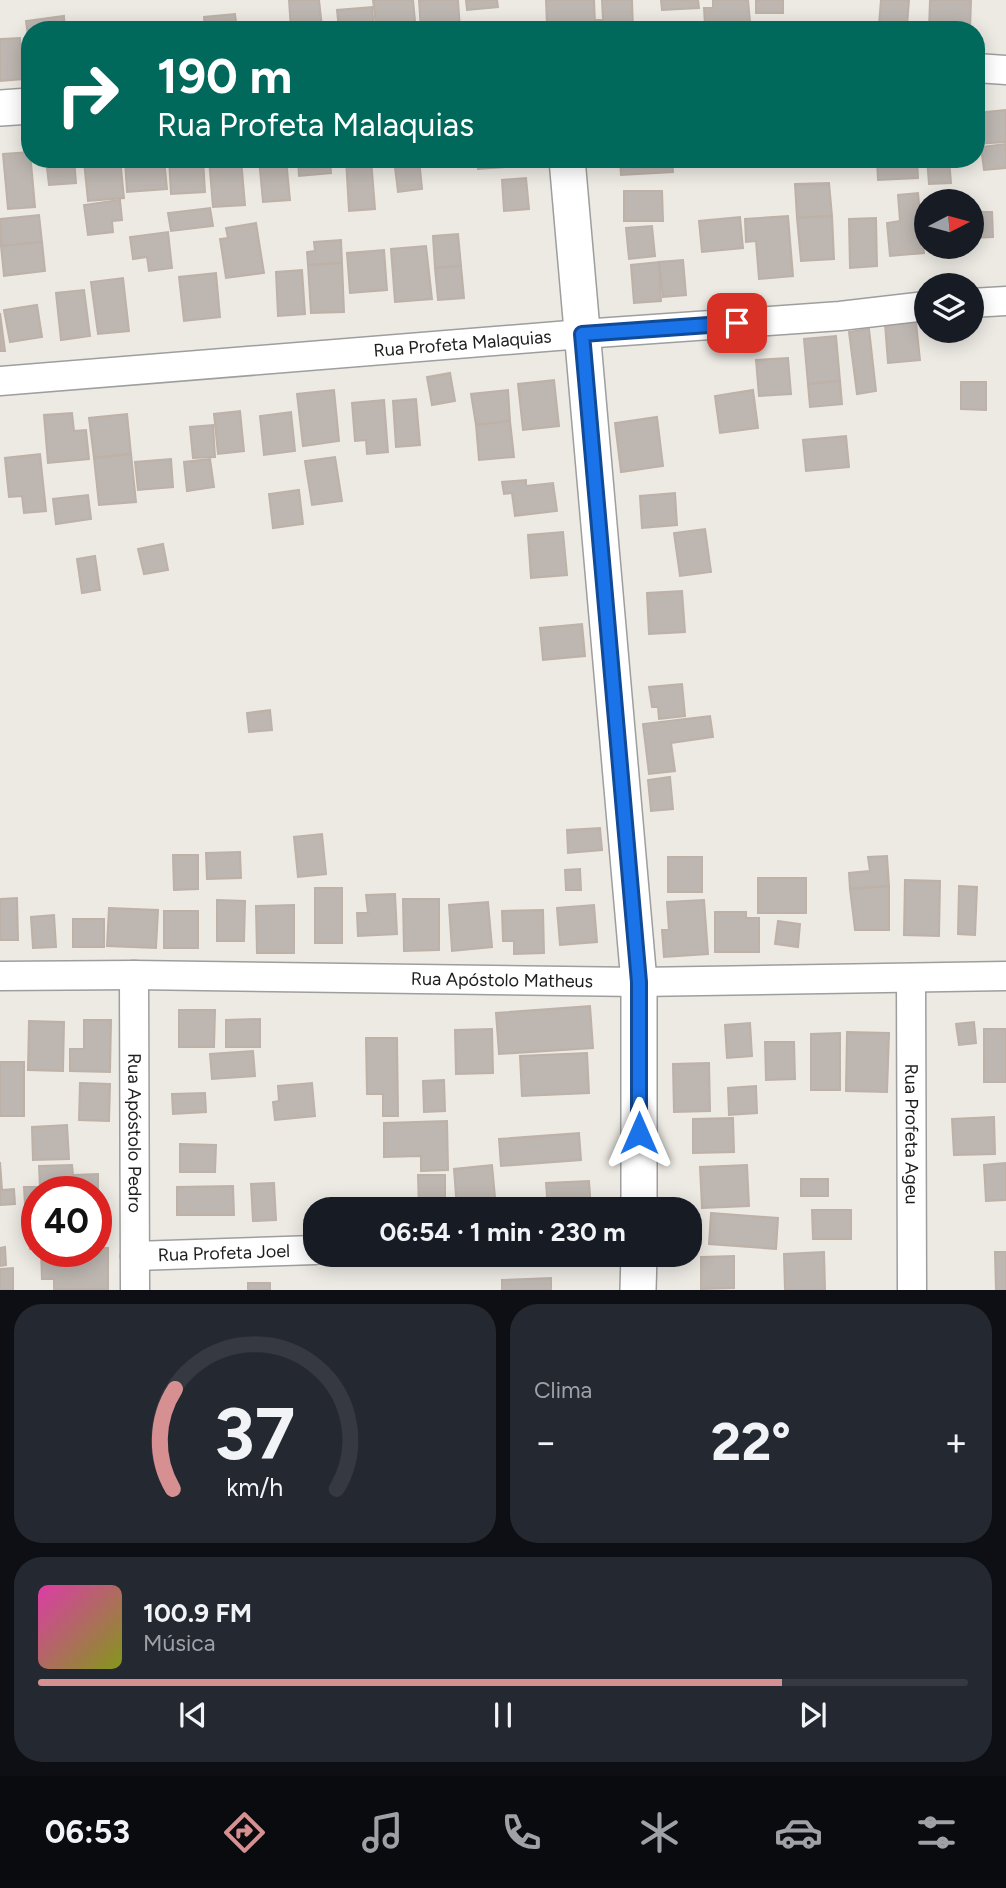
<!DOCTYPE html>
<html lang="pt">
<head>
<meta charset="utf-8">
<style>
	:root { --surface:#171b24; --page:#242831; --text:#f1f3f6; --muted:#9ea1a6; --line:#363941; --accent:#d69091 }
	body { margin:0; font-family:Figtree,sans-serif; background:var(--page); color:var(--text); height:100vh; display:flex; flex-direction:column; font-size:26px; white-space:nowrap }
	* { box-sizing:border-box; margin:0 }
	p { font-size:23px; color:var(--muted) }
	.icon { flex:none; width:38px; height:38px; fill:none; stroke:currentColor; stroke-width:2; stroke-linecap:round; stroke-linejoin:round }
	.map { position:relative; height:1290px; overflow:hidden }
	.side { display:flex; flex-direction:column; gap:14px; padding:14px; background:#0d0f14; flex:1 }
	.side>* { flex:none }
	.hud { position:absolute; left:21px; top:21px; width:964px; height:147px; border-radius:28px; box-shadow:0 4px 18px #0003; background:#00695c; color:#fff; overflow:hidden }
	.needle { width:46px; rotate:84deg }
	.buttons { position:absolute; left:914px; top:189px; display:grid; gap:14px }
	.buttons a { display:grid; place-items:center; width:70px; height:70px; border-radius:50%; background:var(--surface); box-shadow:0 4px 18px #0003; font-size:35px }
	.speed { position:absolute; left:21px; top:1176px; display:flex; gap:14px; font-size:35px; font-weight:700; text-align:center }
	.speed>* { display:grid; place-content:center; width:91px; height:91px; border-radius:50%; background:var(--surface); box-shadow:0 4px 18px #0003; line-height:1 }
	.speed .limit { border:10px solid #d22; background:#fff; color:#111 }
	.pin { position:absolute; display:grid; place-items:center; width:60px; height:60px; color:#fff; margin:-30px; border-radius:14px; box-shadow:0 4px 10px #0006 }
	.me { position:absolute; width:77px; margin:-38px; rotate:0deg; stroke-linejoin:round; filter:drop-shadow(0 0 5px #0008) }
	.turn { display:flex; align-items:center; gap:24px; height:147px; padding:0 21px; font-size:32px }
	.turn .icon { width:91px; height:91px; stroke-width:2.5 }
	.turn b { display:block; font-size:49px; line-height:60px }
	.big { font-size:52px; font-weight:700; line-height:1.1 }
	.side .tile { flex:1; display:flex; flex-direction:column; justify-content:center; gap:10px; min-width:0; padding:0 24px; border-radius:28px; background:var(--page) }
	.side .dial { align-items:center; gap:0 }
	.dial svg { height:182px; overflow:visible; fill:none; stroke:var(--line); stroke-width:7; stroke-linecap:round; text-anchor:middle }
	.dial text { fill:var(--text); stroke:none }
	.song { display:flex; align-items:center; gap:21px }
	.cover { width:84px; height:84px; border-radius:10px; background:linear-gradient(135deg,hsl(320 70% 55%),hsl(70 70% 35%)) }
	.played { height:7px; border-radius:4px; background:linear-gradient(90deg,var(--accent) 80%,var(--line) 80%) }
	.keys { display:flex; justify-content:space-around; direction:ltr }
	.heat { display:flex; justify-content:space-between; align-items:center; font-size:38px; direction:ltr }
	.side .tiles { flex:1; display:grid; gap:14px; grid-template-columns:1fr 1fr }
	.tile:last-child { grid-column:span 2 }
	.trip { position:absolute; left:303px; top:1197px; width:399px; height:70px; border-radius:28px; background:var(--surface); box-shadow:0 4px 18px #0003; font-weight:700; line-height:70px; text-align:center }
	.tab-bar { display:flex; height:112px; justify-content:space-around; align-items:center; background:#090b0e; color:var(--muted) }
	.tab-bar .icon { width:49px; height:49px }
	.tab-bar .selected { color:var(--accent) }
	.tab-bar b { font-size:32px; color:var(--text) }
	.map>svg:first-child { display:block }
</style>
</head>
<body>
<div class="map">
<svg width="1006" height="1290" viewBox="0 0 1006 1290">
	<rect width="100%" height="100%" fill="#edeae4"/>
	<g fill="#bdb6b1" stroke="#bdb1a8" stroke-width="2">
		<path d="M289 0H319L322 27 291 30Z"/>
		<path d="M373 0H413L415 21 376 25Z"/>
		<path d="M419 0H458L460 30H421Z"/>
		<path d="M466 0H497L498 7 467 10Z"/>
		<path d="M546 0H594L595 24 547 25Z"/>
		<path d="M602 0H632L633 30H596V20H603Z"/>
		<path d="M661 0H698L699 8 662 10Z"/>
		<path d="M713 0H748L750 22 705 25 704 8H713Z"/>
		<rect x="756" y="0" width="27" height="13"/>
		<path d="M881 0H909L907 26 879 24Z"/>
		<path d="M930 0H971L970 30H929Z"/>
		<path d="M372 7 374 30H339L337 10Z"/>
		<path d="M235 14 237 30H205L204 17Z"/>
		<path d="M64 16 65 30H30V51L26 21Z"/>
		<path d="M279 22 280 30H261V24Z"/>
		<path d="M93 24V30H70L69 26Z"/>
		<path d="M20 38 23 79 0 81V39Z"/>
		<path d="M1006 110V142L976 144V113Z"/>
		<path d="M1006 144V168L984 170 981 147Z"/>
		<path d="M30 152 35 207 8 209 3 154Z"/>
		<path d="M46 159H74L76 183 49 185Z"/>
		<path d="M100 159H120L124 198 88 201 84 161Z"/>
		<path d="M125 159H164L167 189 127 192Z"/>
		<path d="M169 159H203L205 192 171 194Z"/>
		<path d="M209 159H241L245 205 213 207Z"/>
		<path d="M259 159H286L290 200 263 202Z"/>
		<path d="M298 159H330L331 173 299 176Z"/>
		<path d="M346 159H371L375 209 349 211Z"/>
		<path d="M394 159H419L422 189 398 192Z"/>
		<path d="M477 159H532L533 165 478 169Z"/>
		<path d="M620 159H672L673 172 621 175Z"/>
		<path d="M877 159H917L918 178 878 180Z"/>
		<path d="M927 159H949L951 183 929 184Z"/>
		<path d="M526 178 529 209 504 211 502 180Z"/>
		<path d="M829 183 832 216 797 218 795 184Z"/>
		<path d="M624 191H662L663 221H624Z"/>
		<path d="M918 193 924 253 890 256 887 223 900 221 898 195Z"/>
		<path d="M120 200 122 220 112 221 113 232 88 235 84 205Z"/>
		<path d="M210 208 213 226 171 231 168 213Z"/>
		<path d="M971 212H992L993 237 971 238Z"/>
		<path d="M39 215 42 242 1 246 0 219Z"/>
		<path d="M788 216 793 276 759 279 756 241 746 242 745 219Z"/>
		<path d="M832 216 834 259 801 261 797 218Z"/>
		<path d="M740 217 743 248 702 252 699 221Z"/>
		<path d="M876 218 877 266 850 268 849 219Z"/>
		<path d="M256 223 264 273 226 278 220 239 228 238 226 228Z"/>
		<path d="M652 226 655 256 629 259 626 228Z"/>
		<path d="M168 232 172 268 149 271 147 257 133 259 130 237Z"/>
		<path d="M458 234 461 266 435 268 433 236Z"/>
		<path d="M341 240 342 263 308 265 307 252 315 251 314 242Z"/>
		<path d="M42 242 45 271 4 276 1 246Z"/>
		<path d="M426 246 432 299 395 302 391 249Z"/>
		<path d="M384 250 387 290 350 293 347 253Z"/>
		<path d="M683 260 686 295 663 297 659 262Z"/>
		<path d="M659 262 661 301 634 303 631 265Z"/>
		<path d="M342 263 344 312 311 313 308 265Z"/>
		<path d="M461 266 464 298 438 300 435 268Z"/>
		<path d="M302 270 305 314 278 316 276 272Z"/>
		<path d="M216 273 220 317 184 321 179 277Z"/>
		<path d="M123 278 129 331 98 334 91 282Z"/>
		<path d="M84 290 90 336 61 340 56 293Z"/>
		<path d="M37 305 42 337 10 342 4 310Z"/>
		<path d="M0 313 5 351H0Z"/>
		<path d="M916 322 920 360 888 363 885 324Z"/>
		<path d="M869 329 876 391 857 394 849 332Z"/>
		<path d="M836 336 840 381 808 384 804 339Z"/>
		<path d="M788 358 791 394 759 396 756 360Z"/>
		<path d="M450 373 455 401 432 405 427 377Z"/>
		<path d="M554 380 559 426 523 430 518 384Z"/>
		<path d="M840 381 842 404 810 407 808 384Z"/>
		<path d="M961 382H986V410L961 409Z"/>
		<path d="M334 390 339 441 303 446 297 394Z"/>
		<path d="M508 390 510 421 476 425 471 394Z"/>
		<path d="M753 390 758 428 720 433 715 396Z"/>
		<path d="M416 399 420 445 396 447 393 401Z"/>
		<path d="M384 400 388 452 367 454 366 440 355 441 352 403Z"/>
		<path d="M240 411 244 451 218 454 214 414Z"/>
		<path d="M291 412 295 451 264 455 260 416Z"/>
		<path d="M72 413 74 431 86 430 89 459 48 463 44 415Z"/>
		<path d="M127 414 131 454 94 458 89 418Z"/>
		<path d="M657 417 663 466 621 472 615 423Z"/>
		<path d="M510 421 514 457 479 460 476 425Z"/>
		<path d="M213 425 215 457 193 458 190 427Z"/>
		<path d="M846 436 849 467 806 471 803 440Z"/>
		<path d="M40 454 46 511 24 513 22 496 9 497 5 458Z"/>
		<path d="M131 454 136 502 99 505 94 458Z"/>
		<path d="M335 457 342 501 312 505 305 461Z"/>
		<path d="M171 459 173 487 138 490 135 462Z"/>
		<path d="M210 459 214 487 187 491 184 462Z"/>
		<path d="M526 480V486L553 483 557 511 515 516 512 493 504 494 502 482Z"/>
		<path d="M299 490 303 524 273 528 269 494Z"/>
		<path d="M675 493 677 525 642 528 640 496Z"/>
		<path d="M88 495 91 519 56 524 53 499Z"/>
		<path d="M705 529 711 572 680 576 674 533Z"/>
		<path d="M563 532 567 575 531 578 528 535Z"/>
		<path d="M163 544 168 570 144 574 138 549Z"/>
		<path d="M95 556 100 590 82 593 77 559Z"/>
		<path d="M682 591 685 632 649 634 647 593Z"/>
		<path d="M582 624 585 656 543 660 540 628Z"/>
		<path d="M682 684 685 716 659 719 658 707H652L649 687Z"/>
		<path d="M270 710 272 730 249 732 247 713Z"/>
		<path d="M710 716 713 737 671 743 675 771 649 774 643 724Z"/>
		<path d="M670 777 673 809 651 811 648 780Z"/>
		<path d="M600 828 602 850 568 853 567 830Z"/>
		<path d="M322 834 326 874 298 877 294 837Z"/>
		<path d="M240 852 241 878 207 879 206 853Z"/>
		<path d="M173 855H198V889L174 890Z"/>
		<path d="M887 856 889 886 850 889 849 873 870 871 868 857Z"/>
		<rect x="668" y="857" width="34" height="35"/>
		<path d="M580 869 581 890H566L565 870Z"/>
		<rect x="758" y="878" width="48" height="35"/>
		<path d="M905 880 940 881 939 936 904 935Z"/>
		<path d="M889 886V930H855L850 889Z"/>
		<path d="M959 886 977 887 975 935 958 934Z"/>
		<rect x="315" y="888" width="27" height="55"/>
		<path d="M395 894 397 934 358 936 357 913H368L366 895Z"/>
		<path d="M17 898 18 940H0V899Z"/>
		<path d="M403 899H439V950L404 951Z"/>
		<path d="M217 900 245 901 244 941H217Z"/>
		<path d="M704 900 708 954 664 957 662 930H669L667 902Z"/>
		<path d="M488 902 492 947 452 951 449 905Z"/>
		<path d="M294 905V953H257L256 906Z"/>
		<path d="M594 905 597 942 560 945 557 908Z"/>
		<path d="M109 908 158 910 156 948 107 946Z"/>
		<path d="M543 910 544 953 514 954V941H503L502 911Z"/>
		<rect x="164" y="911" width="34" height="37"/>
		<path d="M715 912H746V918H759V952H715Z"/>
		<path d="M54 915 56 947 33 948 31 917Z"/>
		<rect x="73" y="919" width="31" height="28"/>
		<path d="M778 921 800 924 798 947 775 944Z"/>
		<path d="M590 1006 593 1048 499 1054 496 1013Z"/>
		<path d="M179 1010H215L214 1047H179Z"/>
		<path d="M260 1019V1047H226V1020Z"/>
		<path d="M84 1020H111L110 1072 70 1071V1049H84Z"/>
		<path d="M29 1021 64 1022 63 1071 28 1070Z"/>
		<path d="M974 1022 976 1043 959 1045 956 1024Z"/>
		<path d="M750 1023 752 1056 727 1058 725 1025Z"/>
		<path d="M492 1029 493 1073 456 1074 455 1030Z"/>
		<rect x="984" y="1029" width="22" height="53"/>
		<path d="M847 1032 889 1033 887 1092 846 1091Z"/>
		<path d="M840 1033V1090H811V1034Z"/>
		<path d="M366 1038H397L398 1116H383V1094H367Z"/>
		<path d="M765 1042H794L795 1079 766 1080Z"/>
		<path d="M253 1051 255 1076 212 1079 210 1054Z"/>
		<path d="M587 1053 589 1093 522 1096 520 1056Z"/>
		<rect x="0" y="1062" width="24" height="54"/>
		<path d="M709 1063 710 1111 674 1112 673 1064Z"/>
		<path d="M444 1080 445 1111 424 1112 423 1081Z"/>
		<path d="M80 1083 110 1084 109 1121 79 1120Z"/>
		<path d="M312 1083 315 1116 275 1120 273 1102 279 1101 278 1086Z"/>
		<path d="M756 1086 757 1113 729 1115 728 1088Z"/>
		<path d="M205 1093 206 1112 173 1114 172 1094Z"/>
		<path d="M994 1117 995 1154 954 1155 952 1119Z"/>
		<path d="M733 1118 734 1152 693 1153V1119Z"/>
		<path d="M447 1121 448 1170 421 1171V1156L384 1157V1123Z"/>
		<path d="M67 1125 69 1159 33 1160 32 1127Z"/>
		<path d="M579 1133 581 1160 501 1166 499 1139Z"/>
		<path d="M180 1144 216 1145 215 1172H180Z"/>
		<path d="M0 1162 2 1190 14 1189 15 1204 0 1205Z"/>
		<path d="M1006 1163V1200L986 1201 984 1165Z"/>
		<path d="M72 1165 73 1175 98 1174V1204H96V1192H37V1205H25L24 1187H40L39 1166Z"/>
		<path d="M492 1165 496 1208 457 1209 454 1169Z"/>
		<path d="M747 1165 749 1206 702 1208 700 1167Z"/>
		<path d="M418 1175H445V1209H419Z"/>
		<rect x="801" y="1179" width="27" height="17"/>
		<path d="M589 1181 591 1209H548L546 1183Z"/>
		<path d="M274 1183 276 1220 253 1221 251 1184Z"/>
		<path d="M233 1186 234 1215H177V1187Z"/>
		<path d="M96 1207H101L103 1240H96Z"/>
		<path d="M812 1210H851V1239H813Z"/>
		<path d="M711 1213 778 1218 776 1249 709 1244Z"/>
		<path d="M29 1230H37V1249H30Z"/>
		<path d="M5 1247 6 1265 0 1266V1248Z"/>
		<path d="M96 1248H108V1289H54V1279H42L41 1251H96Z"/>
		<path d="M824 1252 825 1290H785L784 1254Z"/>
		<path d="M995 1252H1006V1290H996Z"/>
		<path d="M734 1256V1288L701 1289V1257Z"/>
		<path d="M13 1268V1290H0V1269Z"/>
		<path d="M551 1278V1290H502V1280Z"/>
		<rect x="248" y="1283" width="22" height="7"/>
	</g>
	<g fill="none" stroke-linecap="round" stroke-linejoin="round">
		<g stroke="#9e9e9e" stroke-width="31">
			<g id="minor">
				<path d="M976 68 1006 70"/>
				<path d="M971 303 1006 301"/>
				<path id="s1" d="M0 381 582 334 840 316 926 306"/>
				<path id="s2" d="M134 975 135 1290"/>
				<path id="s3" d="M0 976 134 975 639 982 1006 976"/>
				<path id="s4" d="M911 978 912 1290"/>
				<path id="s5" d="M135 1256 315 1250"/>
			</g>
		</g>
		<g stroke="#9e9e9e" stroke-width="38">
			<g id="tertiary">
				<path d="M0 108 30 106"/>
				<path d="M567 159 639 982V1209"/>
				<path d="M638 1290 639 1255"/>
			</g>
		</g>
		<use href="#minor" stroke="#fff" stroke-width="28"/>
		<use href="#tertiary" stroke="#fff" stroke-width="35"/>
	</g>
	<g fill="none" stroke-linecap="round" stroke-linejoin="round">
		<g stroke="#114b97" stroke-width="18">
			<path id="route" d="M639 1133V982L582 334 737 323"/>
		</g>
		<use href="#route" stroke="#1a73e8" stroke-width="12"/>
	</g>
	<g text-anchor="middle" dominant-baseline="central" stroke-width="6" stroke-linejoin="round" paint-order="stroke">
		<g font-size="18" fill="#1d1d1d" stroke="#fff">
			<text stroke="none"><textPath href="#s1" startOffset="464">Rua Profeta Malaquias</textPath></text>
			<text stroke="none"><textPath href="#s3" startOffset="502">Rua Apóstolo Matheus</textPath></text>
			<text stroke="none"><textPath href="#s2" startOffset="158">Rua Apóstolo Pedro</textPath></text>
			<text stroke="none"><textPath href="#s4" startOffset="156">Rua Profeta Ageu</textPath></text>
			<text stroke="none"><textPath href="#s5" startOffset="89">Rua Profeta Joel</textPath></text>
		</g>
	</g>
</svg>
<div class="buttons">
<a><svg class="needle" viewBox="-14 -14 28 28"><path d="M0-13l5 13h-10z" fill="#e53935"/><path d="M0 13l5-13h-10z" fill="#9ea1a6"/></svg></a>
<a><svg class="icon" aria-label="layers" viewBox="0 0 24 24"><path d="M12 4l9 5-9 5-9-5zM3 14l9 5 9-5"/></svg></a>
</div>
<div class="speed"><div class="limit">40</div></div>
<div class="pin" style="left:737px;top:323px;background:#d93025"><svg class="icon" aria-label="arrive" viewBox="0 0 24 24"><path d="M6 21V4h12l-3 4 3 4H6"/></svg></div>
<svg class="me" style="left:639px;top:1133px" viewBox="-20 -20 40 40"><path d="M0-17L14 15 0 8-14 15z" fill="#1a73e8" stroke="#fff" stroke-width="4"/></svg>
<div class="trip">06:54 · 1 min · 230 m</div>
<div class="hud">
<div class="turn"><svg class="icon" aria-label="right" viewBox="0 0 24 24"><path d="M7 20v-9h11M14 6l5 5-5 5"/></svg><div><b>190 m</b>Rua Profeta Malaquias</div></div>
</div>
</div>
<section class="side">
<div class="tiles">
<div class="tile dial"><svg viewBox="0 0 100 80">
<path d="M14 69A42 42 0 1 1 86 69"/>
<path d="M14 69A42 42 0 0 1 15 25" stroke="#d69091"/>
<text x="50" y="56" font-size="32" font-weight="700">37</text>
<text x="50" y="72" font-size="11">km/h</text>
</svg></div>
<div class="tile"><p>Clima</p>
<div class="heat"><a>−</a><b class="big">22°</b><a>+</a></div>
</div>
<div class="tile">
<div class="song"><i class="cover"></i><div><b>100.9 FM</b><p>Música</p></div></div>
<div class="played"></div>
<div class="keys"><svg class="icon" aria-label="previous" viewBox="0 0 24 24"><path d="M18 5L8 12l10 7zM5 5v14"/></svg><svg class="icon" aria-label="pause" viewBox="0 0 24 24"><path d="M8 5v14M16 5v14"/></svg><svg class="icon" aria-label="next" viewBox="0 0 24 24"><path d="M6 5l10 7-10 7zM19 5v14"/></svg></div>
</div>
</div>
</section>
<nav class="tab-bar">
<b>06:53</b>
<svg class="icon selected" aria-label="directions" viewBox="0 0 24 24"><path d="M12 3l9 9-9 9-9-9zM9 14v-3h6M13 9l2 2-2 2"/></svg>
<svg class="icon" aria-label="music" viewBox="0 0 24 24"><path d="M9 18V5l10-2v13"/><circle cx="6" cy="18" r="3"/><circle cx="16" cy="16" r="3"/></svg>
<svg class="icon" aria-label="phone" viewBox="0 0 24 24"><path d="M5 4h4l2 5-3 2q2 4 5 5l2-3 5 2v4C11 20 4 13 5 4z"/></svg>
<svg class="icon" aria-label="climate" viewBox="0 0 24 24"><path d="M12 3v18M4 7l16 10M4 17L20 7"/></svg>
<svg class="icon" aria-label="car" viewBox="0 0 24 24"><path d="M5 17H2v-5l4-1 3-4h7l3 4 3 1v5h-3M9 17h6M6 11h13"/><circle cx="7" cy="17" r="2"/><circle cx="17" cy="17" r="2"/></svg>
<svg class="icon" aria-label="filters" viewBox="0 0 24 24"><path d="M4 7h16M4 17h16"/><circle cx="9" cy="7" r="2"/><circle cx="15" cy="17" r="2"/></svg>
</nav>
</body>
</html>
